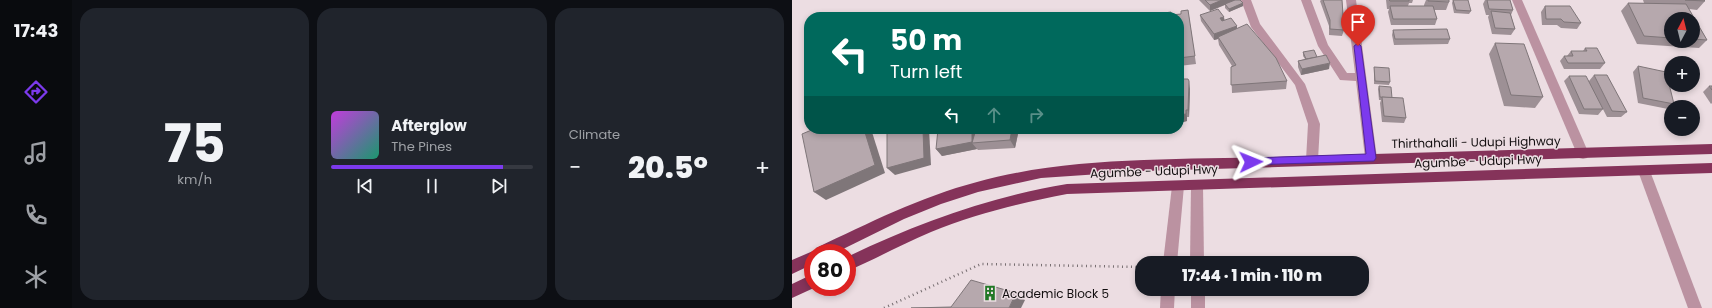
<!DOCTYPE html>
<html lang="en">
<head>
<meta charset="utf-8">
<style>
	:root { --surface:#171b24; --page:#20242c; --text:#f1f3f6; --muted:#9ea1a6; --line:#363941; --accent:#7c3aed }
	body { margin:0; font-family:Poppins,sans-serif; background:var(--page); color:var(--text); height:100vh; display:flex; flex-direction:column; font-size:15px; white-space:nowrap }
	* { box-sizing:border-box; margin:0 }
	p { font-size:13px; color:var(--muted) }
	.icon { flex:none; width:22px; height:22px; fill:none; stroke:currentColor; stroke-width:2; stroke-linecap:round; stroke-linejoin:round }
	.map { position:relative; flex:1; overflow:hidden }
	.details { display:flex; flex-direction:column; gap:8px; padding:8px; background:#0d0f14; width:720px }
	.details>* { flex:none }
	.top-card { position:absolute; left:12px; top:12px; width:380px; height:122px; border-radius:16px; box-shadow:0 2px 6px #0003; background:#00695c; color:#fff; overflow:hidden }
	.needle { width:26px; rotate:7deg }
	.controls { position:absolute; left:872px; top:12px; display:grid; gap:8px }
	.controls a { display:grid; place-items:center; width:36px; height:36px; border-radius:50%; background:var(--surface); box-shadow:0 2px 6px #0003; font-size:20px }
	.speed { position:absolute; left:12px; top:244px; display:flex; gap:8px; font-size:20px; font-weight:700; text-align:center }
	.speed>* { display:grid; place-content:center; width:52px; height:52px; border-radius:50%; background:var(--surface); box-shadow:0 2px 6px #0003; line-height:1 }
	.speed .limit { border:6px solid #d22; background:#fff; color:#111 }
	.pin { position:absolute; display:grid; place-items:center; width:34px; height:34px; color:#fff; margin:-41px -17px; border-radius:50% 50% 50% 0; rotate:-45deg; box-shadow:0 0 4px #0007 }
	.pin .icon { rotate:45deg }
	.me { position:absolute; width:44px; margin:-22px; rotate:88deg; stroke-linejoin:round; filter:drop-shadow(0 0 3px #0008) }
	.turn { display:flex; align-items:center; gap:14px; height:84px; padding:0 20px; font-size:18px }
	.turn .icon { width:52px; height:52px; stroke-width:2.5 }
	.turn b { display:block; font-size:28px; line-height:34px }
	.lanes { display:flex; align-items:center; height:38px; padding:0 20px; background:#0003; justify-content:center; gap:20px; direction:ltr }
	.lanes .off { opacity:.35 }
	.big { font-size:30px; font-weight:800; line-height:1.1 }
	.details .card { flex:1; display:flex; flex-direction:column; justify-content:center; gap:6px; min-width:0; padding:0 14px; border-radius:16px; background:var(--page) }
	.details .dial { align-items:center; gap:0 }
	.dial b { font-size:52px; line-height:1 }
	.song { display:flex; align-items:center; gap:12px }
	.cover { width:48px; height:48px; border-radius:6px; background:linear-gradient(135deg,hsl(290 70% 55%),hsl(160 70% 35%)) }
	.played { height:4px; border-radius:2px; background:linear-gradient(90deg,var(--accent) 85%,var(--line) 85%) }
	.keys { display:flex; justify-content:space-around; direction:ltr }
	.heat { display:flex; justify-content:space-between; align-items:center; font-size:22px; direction:ltr }
	.details .tiles { flex:1; display:grid; gap:8px; grid-template-columns:repeat(3,1fr) }
	.trip { position:absolute; left:343px; top:256px; width:234px; height:40px; border-radius:16px; background:var(--surface); box-shadow:0 2px 6px #0003; font-weight:800; line-height:40px; text-align:center }
	main { display:flex; flex:1; min-height:0 }
	.tabs { display:flex; flex-direction:column; width:72px; justify-content:space-around; align-items:center; background:#090b0e; color:var(--muted) }
	.tabs .icon { width:28px; height:28px }
	.tabs .active { color:var(--accent) }
	.tabs b { font-size:18px; color:var(--text) }
	.map>svg:first-child { display:block }
</style>
</head>
<body>
<main>
<nav class="tabs">
<b>17:43</b>
<svg class="icon active" aria-label="directions" viewBox="0 0 24 24"><path d="M12 3l9 9-9 9-9-9zM9 14v-3h6M13 9l2 2-2 2"/></svg>
<svg class="icon" aria-label="music" viewBox="0 0 24 24"><path d="M9 18V5l10-2v13"/><circle cx="6" cy="18" r="3"/><circle cx="16" cy="16" r="3"/></svg>
<svg class="icon" aria-label="phone" viewBox="0 0 24 24"><path d="M5 4h4l2 5-3 2q2 4 5 5l2-3 5 2v4C11 20 4 13 5 4z"/></svg>
<svg class="icon" aria-label="climate" viewBox="0 0 24 24"><path d="M12 3v18M4 7l16 10M4 17L20 7"/></svg>
</nav>
<section class="details">
<div class="tiles">
<div class="card dial"><b>75</b><p>km/h</p></div>
<div class="card">
<div class="song"><i class="cover"></i><div><b>Afterglow</b><p>The Pines</p></div></div>
<div class="played"></div>
<div class="keys"><svg class="icon" aria-label="previous" viewBox="0 0 24 24"><path d="M18 5L8 12l10 7zM5 5v14"/></svg><svg class="icon" aria-label="pause" viewBox="0 0 24 24"><path d="M8 5v14M16 5v14"/></svg><svg class="icon" aria-label="next" viewBox="0 0 24 24"><path d="M6 5l10 7-10 7zM19 5v14"/></svg></div>
</div>
<div class="card"><p>Climate</p>
<div class="heat"><a>−</a><b class="big">20.5°</b><a>+</a></div>
</div>
</div>
</section>
<div class="map">
<svg width="920" height="308" viewBox="0 0 920 308">
	<rect width="100%" height="100%" fill="#ecdde2"/>
	<g fill="none" stroke-linecap="round" stroke-linejoin="round">
		<path stroke="#766d70" stroke-width="2.5" stroke-dasharray="1 3.5" stroke-linecap="butt" d="M92 308 189 264 350 267"/>
		<g fill="#bb92a1" fill-rule="evenodd">
			<path d="M449 0H459L468 24 513 84 528 124 526 160 524 164 520 165 516 164 514 160 516 124 503 85 459 27Z"/>
			<path d="M509 0H519L536 45 555 73H563L554 0H564L585 158 583 162 579 163 575 162 573 158 564 81 548 80 526 46Z"/>
			<path d="M720 0H730L797 154 795 158 791 159 787 158 785 154Z"/>
			<path d="M852 166 856 167 858 171 910 308H896L846 171 848 167Z"/>
			<path d="M405 180 409 181 411 185 412 263H398L399 185 401 181Z"/>
			<path d="M386 181 390 182 392 186 385 263H371L380 186 382 182Z"/>
			<path d="M369 289H383L382 308H368Z"/>
			<rect x="399" y="289" width="14" height="19"/>
		</g>
		<g fill="#85335a" fill-rule="evenodd">
			<path d="M920 144V154L352 171 249 178 186 192 149 204 112 219 43 253H21V264L0 274V260L21 251H23L24 248C77 223 128 197 185 182 278 156 384 160 481 157 627 153 774 148 920 144Z"/>
			<path d="M920 163V173L275 194C228 203 183 214 139 232 110 244 84 259 55 271V257C126 223 197 197 275 184Z"/>
			<path d="M21 274V287H24L0 298V284Z"/>
		</g>
	</g>
	<g fill="#9d9095" fill-rule="evenodd">
		<path d="M407 0H448L451 6 437 12 433 8V5L418 11Z"/>
		<path d="M529 0H550L552 30 550 36 537 35V26L528 1Z"/>
		<path d="M594 0H621L620 3H617L616 6H632V5L634 0H657V2L654 10H642L645 19 643 25H599L596 12 597 9H595Z"/>
		<path d="M661 0 679 11 677 14 662 13 660 3Z"/>
		<path d="M686 0H718L721 10 719 15 723 29 719 35 700 34 696 17 697 15H694L691 4 693 0Z"/>
		<path d="M851 0H912L913 1 905 10 897 9 915 40 907 48 845 44 829 11 836 3H852ZM879 19H901V41H879Z"/>
		<path d="M753 6 789 23 785 29 769 28 765 25H750L749 12Z"/>
		<path d="M396 10 404 64 387 66V17H357H358V15L379 12V15L389 14V11Z"/>
		<path d="M408 15 433 20 445 26V29L495 81 494 89 440 93 439 67 440 66 427 45 426 39 422 40 409 21Z"/>
		<path d="M601 30 658 39 656 44 602 45 600 35Z"/>
		<path d="M703 43 751 97 743 108 712 106 697 54Z"/>
		<path d="M793 48 813 63 808 69H772L768 61 772 56H775L779 51H791Z"/>
		<path d="M511 52 525 57 537 69 509 75 506 67V61L513 59 511 56Z"/>
		<path d="M846 66 882 104 876 109 846 103 841 72Z"/>
		<path d="M582 67 598 82 597 85 582 84Z"/>
		<path d="M802 75 835 112 829 117H815L798 84 811 109 806 115 787 114 772 81 777 76 797 81Z"/>
		<path d="M587 86 600 98 614 118 612 123 590 122 588 103 589 100H587L586 89Z"/>
		<path d="M917 86H920V103L919 104 911 92Z"/>
		<path d="M398 89 397 117H395V121L387 123Z"/>
		<path d="M227 129 223 148 186 150 185 149 150 156 144 149Z"/>
	</g>
	<g fill="#7f7679">
		<path d="M430 0H444L418 11V5Z"/>
		<path d="M451 3V6L437 12V9Z"/>
		<path d="M432 17 433 23 428 24V18Z"/>
		<path d="M445 26V32L426 37V39L422 40V34Z"/>
		<path d="M538 63 537 69 509 75 510 69Z"/>
		<path d="M397 81 398 89 397 117 396 110Z"/>
		<path d="M394 110 395 117V121L387 123V115Z"/>
		<path d="M72 129H79L93 173 34 200 22 192Z"/>
		<path d="M131 129H137L139 165 103 175 95 168Z"/>
		<path d="M180 129H186L180 143 185 149 150 156 144 149Z"/>
		<path d="M220 129H227L223 148 218 140Z"/>
		<path d="M224 293 233 300 229 308H217Z"/>
	</g>
	<g fill="#b6a8ad" stroke="#7f7679">
		<path d="M413 0H430L418 5Z"/>
		<path d="M443 0H448L451 3 437 9 433 4Z"/>
		<path d="M531 0H550L552 30 538 29V20Z"/>
		<path d="M597 0H617V1H598Z"/>
		<path d="M636 0H657V2L636 1Z"/>
		<path d="M661 0H676L679 11 664 10Z"/>
		<path d="M695 0H718L721 10 697 9Z"/>
		<path d="M893 0H912L913 1Z"/>
		<path d="M836 3 894 4 915 40 901 39V19H879V38L852 36Z"/>
		<path d="M598 6H641L645 19H601Z"/>
		<path d="M753 6H778L789 23 772 22 769 19H754Z"/>
		<path d="M426 9 432 17 428 18 430 21 439 18 445 26 422 34 408 15Z"/>
		<path d="M396 10 403 56 387 58V17H357H358V15L379 12V15L389 14V11Z"/>
		<path d="M699 11 718 13 723 29 703 28Z"/>
		<path d="M352 15V17H346V16Z"/>
		<path d="M455 24 484 58 495 81 439 85V67L444 65 426 37Z"/>
		<path d="M655 29 658 39H603L601 30Z"/>
		<path d="M703 43 732 44 751 97 719 95Z"/>
		<path d="M793 48H805L813 63H776L772 56H781L779 51H795Z"/>
		<path d="M522 50 525 57 514 59 511 52Z"/>
		<path d="M534 55 538 63 510 69 506 61Z"/>
		<path d="M846 66 874 72 882 104 851 98Z"/>
		<path d="M582 67 597 68 598 82 583 81Z"/>
		<path d="M802 75H815L835 112 820 111Z"/>
		<path d="M777 76H794L811 109H792Z"/>
		<path d="M387 79H396L397 81 396 110H394V114L387 115Z"/>
		<path d="M587 86 599 87 600 98 588 97Z"/>
		<path d="M917 86H920V90Z"/>
		<path d="M590 97 611 98 614 118 592 116Z"/>
		<path d="M22 129H72L83 165 22 192 10 134Z"/>
		<path d="M95 129H131L132 158 95 168Z"/>
		<path d="M146 129H180V142L144 149Z"/>
		<path d="M184 129H220L218 140 180 143Z"/>
		<path d="M179 280 224 293 217 308H119L159 307Z"/>
	</g>
	<path fill="#7c3aed" stroke="#51269a" d="M566 43 569 46 584 158 582 161 456 165V159L459 158 574 154 562 46Z"/>
	<defs>
		<g id="building-bare" transform="scale(1.2)"><path d="M-4-6H4V6H1V3H-1V6H-4ZM-2.5-4.3h1.7v1.8h-1.7ZM.8-4.3h1.7v1.8H.8ZM-2.5-1h1.7V.8h-1.7ZM.8-1h1.7V.8H.8Z" fill="#217826" stroke="#ecdde2" stroke-width="2.5" paint-order="stroke"/></g>
	</defs>
	<g fill-rule="evenodd">
		<use href="#building-bare" x="198" y="293"/>
	</g>
	<g text-anchor="middle" dominant-baseline="central" stroke-width="3" stroke-linejoin="round" paint-order="stroke">
		<g font-size="12" fill="#120e0f" stroke="#ecdde2">
			<text transform="translate(684 142) rotate(-1)">Thirthahalli - Udupi Highway</text>
			<text transform="translate(686 161) rotate(-2)">Agumbe - Udupi Hwy</text>
			<text transform="translate(362 171) rotate(-2)">Agumbe - Udupi Hwy</text>
		</g>
		<g font-size="12" fill="#120e0f" stroke="#ecdde2" text-anchor="start">
			<text x="210" y="293">Academic Block 5</text>
		</g>
	</g>
</svg>
<div class="controls">
<a><svg class="needle" viewBox="-14 -14 28 28"><path d="M0-13l5 13h-10z" fill="#e53935"/><path d="M0 13l5-13h-10z" fill="#9ea1a6"/></svg></a>
<a>+</a>
<a>−</a>
</div>
<div class="speed"><div class="limit">80</div></div>
<div class="pin" style="left:566px;top:46px;background:#d93025"><svg class="icon" aria-label="arrive" viewBox="0 0 24 24"><path d="M6 21V4h12l-3 4 3 4H6"/></svg></div>
<svg class="me" style="left:459px;top:162px" viewBox="-20 -20 40 40"><path d="M0-17L14 15 0 8-14 15z" fill="#7c3aed" stroke="#fff" stroke-width="4"/></svg>
<div class="trip">17:44 · 1 min · 110 m</div>
<div class="top-card">
<div class="turn"><svg class="icon" aria-label="left" viewBox="0 0 24 24"><path d="M17 20v-9H6M10 6l-5 5 5 5"/></svg><div><b>50 m</b>Turn left</div></div>
<div class="lanes"><svg class="icon" aria-label="left" viewBox="0 0 24 24"><path d="M17 20v-9H6M10 6l-5 5 5 5"/></svg><svg class="icon off" aria-label="ahead" viewBox="0 0 24 24"><path d="M12 20V5M6 11l6-6 6 6"/></svg><svg class="icon off" aria-label="right" viewBox="0 0 24 24"><path d="M7 20v-9h11M14 6l5 5-5 5"/></svg></div>
</div>
</div>
</main>
</body>
</html>
